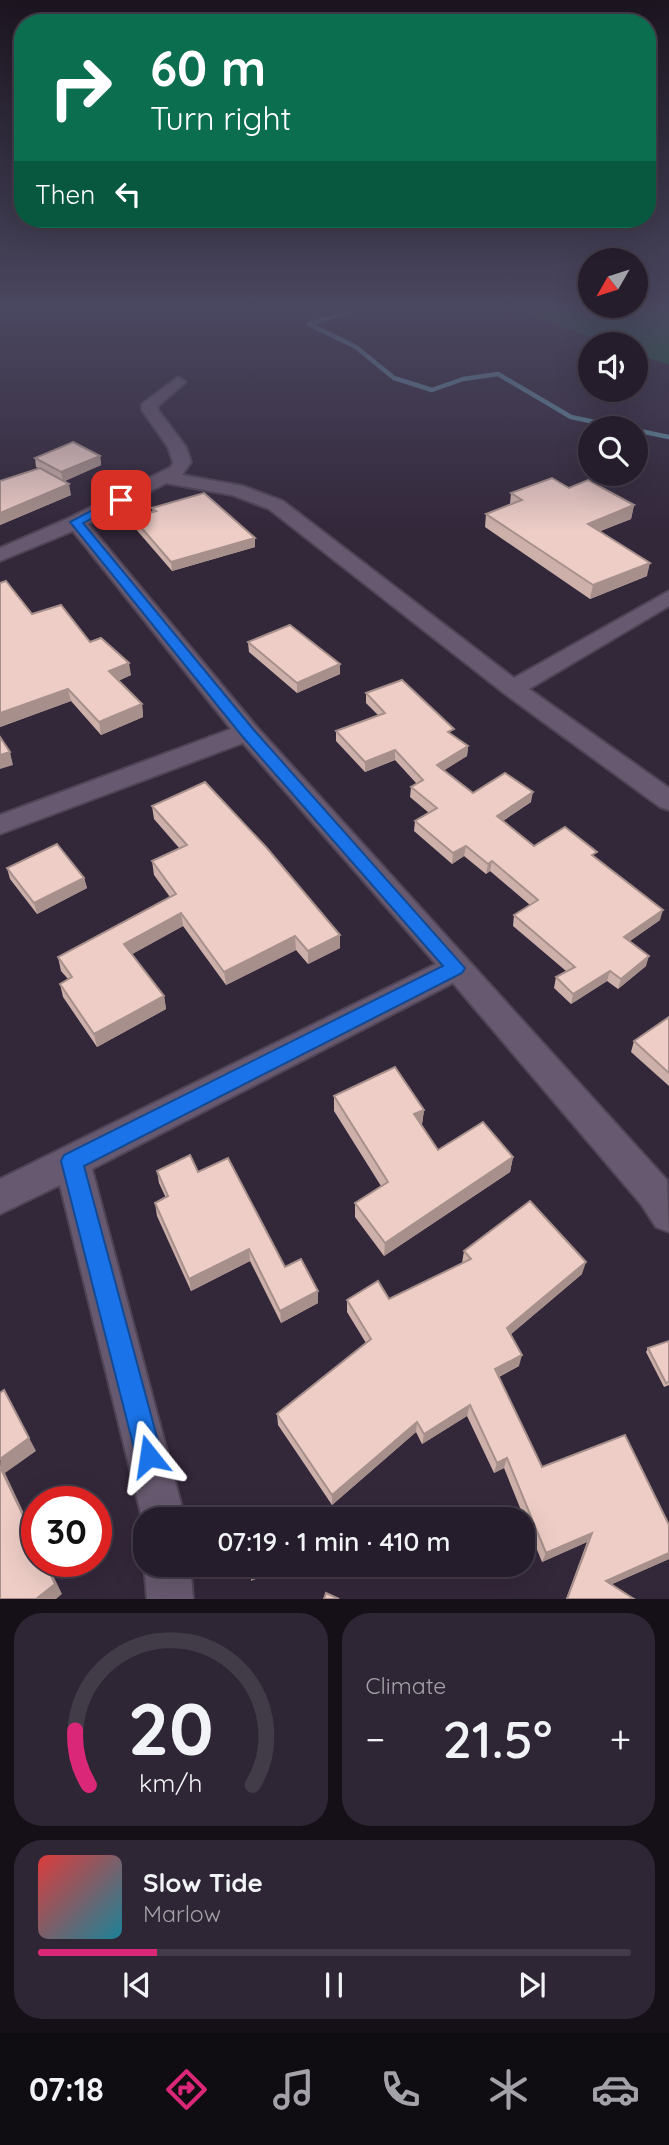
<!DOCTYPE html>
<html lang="en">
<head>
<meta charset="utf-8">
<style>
	:root { --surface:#261d2c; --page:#2e2634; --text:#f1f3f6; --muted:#a4a2a9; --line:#423b48; --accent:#db2777 }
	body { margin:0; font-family:Quicksand,sans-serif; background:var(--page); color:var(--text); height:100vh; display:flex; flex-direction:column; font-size:26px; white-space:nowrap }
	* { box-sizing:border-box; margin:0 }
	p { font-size:23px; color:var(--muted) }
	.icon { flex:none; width:38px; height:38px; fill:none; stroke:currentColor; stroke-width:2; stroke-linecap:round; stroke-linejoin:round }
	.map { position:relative; height:1599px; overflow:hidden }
	.drawer { display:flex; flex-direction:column; gap:14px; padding:14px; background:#151018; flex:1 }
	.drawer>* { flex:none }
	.banner { position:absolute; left:14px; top:14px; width:642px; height:214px; border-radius:28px; box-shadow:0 7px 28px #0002,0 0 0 2px var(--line); background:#0b6e4f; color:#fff; overflow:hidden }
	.needle { width:46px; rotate:231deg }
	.fabs { position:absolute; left:578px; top:248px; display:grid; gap:14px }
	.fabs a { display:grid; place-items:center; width:70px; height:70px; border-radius:50%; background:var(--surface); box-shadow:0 7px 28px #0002,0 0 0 2px var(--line); font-size:35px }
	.speed { position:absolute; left:21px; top:1486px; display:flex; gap:14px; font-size:35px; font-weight:700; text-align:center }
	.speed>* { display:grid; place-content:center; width:91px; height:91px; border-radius:50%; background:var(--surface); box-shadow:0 7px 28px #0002,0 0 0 2px var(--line); line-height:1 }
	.speed .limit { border:10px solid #d22; background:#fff; color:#111 }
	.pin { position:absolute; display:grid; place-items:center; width:60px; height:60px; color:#fff; margin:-30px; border-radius:14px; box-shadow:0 4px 10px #0006 }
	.me { position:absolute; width:77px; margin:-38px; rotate:345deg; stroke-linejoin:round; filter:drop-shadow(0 0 5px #0008) }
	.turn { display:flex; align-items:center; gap:24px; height:147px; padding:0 21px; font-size:32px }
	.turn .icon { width:91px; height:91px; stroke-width:2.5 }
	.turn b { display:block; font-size:49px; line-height:60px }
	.then { display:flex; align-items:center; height:66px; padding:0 21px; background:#0003; gap:14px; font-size:26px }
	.big { font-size:52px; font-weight:600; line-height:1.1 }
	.drawer .widget { flex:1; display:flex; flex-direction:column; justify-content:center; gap:10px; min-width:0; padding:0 24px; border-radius:28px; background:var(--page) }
	.drawer .dial { align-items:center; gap:0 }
	.dial svg { height:182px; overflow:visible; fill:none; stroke:var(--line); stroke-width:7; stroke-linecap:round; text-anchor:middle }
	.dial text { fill:var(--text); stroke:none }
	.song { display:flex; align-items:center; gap:21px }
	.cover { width:84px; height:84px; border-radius:10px; background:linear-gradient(135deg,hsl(0 70% 55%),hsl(190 70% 35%)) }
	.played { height:7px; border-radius:4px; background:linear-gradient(90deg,var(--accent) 20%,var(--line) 20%) }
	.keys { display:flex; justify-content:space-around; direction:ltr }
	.heat { display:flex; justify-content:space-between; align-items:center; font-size:38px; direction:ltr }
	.drawer .tiles { flex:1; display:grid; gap:14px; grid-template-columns:1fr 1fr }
	.widget:last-child { grid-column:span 2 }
	.trip { position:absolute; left:133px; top:1507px; width:402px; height:70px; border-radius:28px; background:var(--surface); box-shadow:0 7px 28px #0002,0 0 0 2px var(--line); font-weight:600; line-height:70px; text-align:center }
	.tabs { display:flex; height:112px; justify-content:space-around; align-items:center; background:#0f0c12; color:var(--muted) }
	.tabs .icon { width:49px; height:49px }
	.tabs .active { color:var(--accent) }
	.tabs b { font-size:32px; color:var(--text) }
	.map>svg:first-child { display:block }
</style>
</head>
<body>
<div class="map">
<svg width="669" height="1599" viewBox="0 0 669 1599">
	<rect width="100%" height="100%" fill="#33273a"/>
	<path fill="#166238" d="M513 309H669V365L635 353V345H614Z"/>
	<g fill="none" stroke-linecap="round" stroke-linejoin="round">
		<g stroke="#628ea1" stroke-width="4.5">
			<path d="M357 309 309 324 356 347 394 378 432 390 463 379 498 374 571 417 628 429"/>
			<path d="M635 430 669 437"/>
		</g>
		<g stroke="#4f4455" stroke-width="4">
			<g id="street">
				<path d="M178 377 186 382 158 406V410L186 447 191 462 182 475 243 486 283 501 514 678 669 591V606L529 689 669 788V810L660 807 505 694 269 509 232 495 166 483 88 524 256 726 667 1180 669 1232 656 1227 641 1204 453 983 92 1169 185 1519H145V1530L60 1185 0 1214V1179L436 964 243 743 0 834V815L231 729 73 531 0 561V548L69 518 171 467 173 462 168 447 142 410V404Z"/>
				<path d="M145 1562V1564H190L193 1599H147L144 1564Z"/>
			</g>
		</g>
		<use href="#street" fill="#67596f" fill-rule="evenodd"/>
	</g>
	<g fill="#cdb0aa">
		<path d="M100 456 101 465 64 481 71 495 0 525V481L38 468 36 467 35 458Z"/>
		<path d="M569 488 634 505 631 519 600 531 647 576 590 599 485 527 486 514 510 504 511 493Z"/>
		<path d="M152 508 255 538V547L172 571 134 527 133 518 153 512Z"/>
		<path d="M0 583 32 614 90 642 131 675 118 681 142 704 143 717 101 735 71 701 0 727Z"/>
		<path d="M248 642 340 664V674L297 693 249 652Z"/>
		<path d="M366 693 453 736 468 746 467 756 444 770 473 793 531 802 503 821 534 846 595 858 660 920 630 941 646 966 618 989 607 981 571 1004 554 988 556 977 566 971 513 926 514 915 530 905 490 871 486 874 464 856 452 864 414 831 415 821 429 813 410 797 411 787 417 784 395 760 365 772 336 741V731L378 715 366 703Z"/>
		<path d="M152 806 340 935V948L308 964 296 950 226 985 183 926 132 954 164 996 166 1009 97 1047 63 997 60 984 68 979 61 971 58 957 170 897 154 875 152 861 180 849 154 819Z"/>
		<path d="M7 868 84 878 87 888 37 914 10 879Z"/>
		<path d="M669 1017V1086L631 1052 634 1041Z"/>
		<path d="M334 1096 424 1110 422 1124 421 1125 438 1150 513 1157 510 1172 384 1256 355 1217V1203L381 1186 334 1111Z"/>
		<path d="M157 1171 198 1172 318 1303 281 1323 250 1261 191 1291 157 1216 155 1203 166 1198 159 1183Z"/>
		<path d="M464 1251 582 1274 510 1335 519 1366 499 1377 542 1467 669 1525V1559L612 1584 634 1599H566L587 1542 542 1562 504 1468 494 1473 467 1416 422 1444 416 1432 332 1505 278 1425 277 1414 366 1343 347 1312V1300L389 1299 462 1263Z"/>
		<path d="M669 1341V1385L664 1387 646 1352 648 1348Z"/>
	</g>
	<g fill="#a7908b">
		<path d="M100 456 101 465 63 482 61 472Z"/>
		<path d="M69 484 71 495 0 525V513Z"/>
		<path d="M634 505 631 519 586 537 588 524Z"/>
		<path d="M255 538V547L172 571 171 562Z"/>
		<path d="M650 563 647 576 590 599 593 585Z"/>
		<path d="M129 663 131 675 111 684 109 671Z"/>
		<path d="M340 664V674L297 693V683Z"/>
		<path d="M68 689 71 701 0 727V713Z"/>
		<path d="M142 704 143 717 101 735 99 722Z"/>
		<path d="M468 746 467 756 437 775V765Z"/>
		<path d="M395 750V760L365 772V762Z"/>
		<path d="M10 752 13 765 0 769V755Z"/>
		<path d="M533 792 531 802 495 826 497 816Z"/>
		<path d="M466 846 464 856 452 864 453 853Z"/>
		<path d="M492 861 490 871 486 874 488 864Z"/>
		<path d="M84 878 87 888 37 914 34 903Z"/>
		<path d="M663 910 660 920 621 947 624 937Z"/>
		<path d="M181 913 183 926 127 957 124 944Z"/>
		<path d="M340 935V948L308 964V951Z"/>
		<path d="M295 936 296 950 226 985 224 972Z"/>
		<path d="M649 956 646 966 618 989 621 979Z"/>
		<path d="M610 971 607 981 571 1004 573 994Z"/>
		<path d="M164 996 166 1009 97 1047 94 1034Z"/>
		<path d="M424 1110 422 1124 413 1129 414 1114Z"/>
		<path d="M513 1157 510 1172 384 1256 385 1243Z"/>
		<path d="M249 1249 250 1261 191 1291 189 1279Z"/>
		<path d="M586 1262 582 1274 504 1340 507 1328Z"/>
		<path d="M318 1291V1303L281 1323 280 1311Z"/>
		<path d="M522 1355 519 1366 492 1380 495 1369Z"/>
		<path d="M4 1390 36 1451 5 1473 37 1541V1545L0 1467Z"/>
		<path d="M470 1405 467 1416 422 1444 424 1434Z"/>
		<path d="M417 1422 416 1432 332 1505V1495Z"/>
		<path d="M507 1458 504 1468 494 1473 497 1463Z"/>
		<path d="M592 1533 587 1542 542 1562 546 1553Z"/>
		<path d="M669 1553V1559L601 1589 606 1581Z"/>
		<path d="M44 1561H46L62 1594 56 1599H36Z"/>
		<path d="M285 1564V1568L251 1581V1578Z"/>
	</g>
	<g fill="#eecdc6" stroke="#a7908b" stroke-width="2">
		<path d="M73 442 100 456 61 472 35 458Z"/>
		<path d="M40 468 69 484 0 513V481Z"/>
		<path d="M552 478 569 488 588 480 634 505 588 524 650 563 593 585 486 514 522 500 511 493Z"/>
		<path d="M204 493 255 538 171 562 133 518 156 511 152 508Z"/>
		<path d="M6 581 32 614 61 605 90 642 101 638 129 663 109 671 142 704 99 722 68 689 0 713V583Z"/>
		<path d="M290 625 340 664 297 683 248 642Z"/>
		<path d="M402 680 454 729 448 732 468 746 437 765 473 793 505 773 533 792 497 816 534 846 565 827 597 852 592 855 663 910 624 937 649 956 621 979 610 971 573 994 556 977 575 967 514 915 538 900 492 861 488 864 466 846 453 853 415 821 437 808 411 787 423 780 395 750 365 762 336 731 385 713 366 693Z"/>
		<path d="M0 737 10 752 0 755Z"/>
		<path d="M205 782 266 847 340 935 308 951 295 936 224 972 181 913 124 944 164 996 94 1034 60 984 72 977 58 957 176 894 152 861 187 845 152 806Z"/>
		<path d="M57 844 84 878 34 903 7 868Z"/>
		<path d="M669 1017V1073L634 1041Z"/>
		<path d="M395 1067 424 1110 414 1114 438 1150 483 1122 513 1157 385 1243 355 1203 388 1182 334 1096Z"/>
		<path d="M190 1155 198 1172 228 1158 285 1267 301 1259 318 1291 280 1311 249 1249 189 1279 155 1203 168 1196 157 1171Z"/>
		<path d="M530 1201 586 1262 507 1328 522 1355 495 1369 542 1467 625 1435 669 1525V1553L606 1581 634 1599H567L592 1533 546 1553 507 1458 497 1463 470 1405 424 1434 417 1422 332 1495 277 1414 371 1339 347 1300 378 1281 389 1299 471 1259 464 1251Z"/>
		<path d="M669 1341V1382L666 1383 648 1348Z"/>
		<path d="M4 1390 29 1438 0 1459V1393Z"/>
		<path d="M0 1467 37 1545V1561H44L55 1584 36 1599H0Z"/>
		<path d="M269 1511 272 1519H249Z"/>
		<path d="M247 1564H285L251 1578Z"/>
		<path d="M326 1593 339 1599H324Z"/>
	</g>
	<linearGradient id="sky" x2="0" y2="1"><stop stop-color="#1c1520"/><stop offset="0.58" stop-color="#4a4760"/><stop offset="1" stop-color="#4a4760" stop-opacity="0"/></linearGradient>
	<rect width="669" height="532" fill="url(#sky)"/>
	<path fill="#1a73e8" stroke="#114b97" stroke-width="2" d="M117 497 127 500 83 523 253 729 465 968 462 973 84 1166 162 1456 158 1465 149 1469 139 1465 136 1456 61 1161 64 1155 443 966 242 736 70 522Z"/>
</svg>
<div class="fabs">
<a><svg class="needle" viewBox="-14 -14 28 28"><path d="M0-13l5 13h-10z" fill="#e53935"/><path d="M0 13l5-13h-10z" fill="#a4a2a9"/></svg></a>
<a><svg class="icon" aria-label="sound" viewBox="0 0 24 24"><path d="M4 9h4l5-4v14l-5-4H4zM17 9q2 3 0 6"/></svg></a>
<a><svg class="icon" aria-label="search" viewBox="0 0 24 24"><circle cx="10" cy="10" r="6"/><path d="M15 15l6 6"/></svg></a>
</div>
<div class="speed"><div class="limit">30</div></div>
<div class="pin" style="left:121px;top:500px;background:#d93025"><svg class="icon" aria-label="arrive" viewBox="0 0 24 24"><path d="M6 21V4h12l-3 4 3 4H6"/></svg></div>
<svg class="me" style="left:149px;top:1456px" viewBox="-20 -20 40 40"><path d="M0-17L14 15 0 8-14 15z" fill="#1a73e8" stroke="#fff" stroke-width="4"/></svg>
<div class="trip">07:19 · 1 min · 410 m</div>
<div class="banner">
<div class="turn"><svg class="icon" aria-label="right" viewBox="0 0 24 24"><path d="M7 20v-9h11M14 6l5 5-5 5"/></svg><div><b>60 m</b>Turn right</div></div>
<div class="then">Then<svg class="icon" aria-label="left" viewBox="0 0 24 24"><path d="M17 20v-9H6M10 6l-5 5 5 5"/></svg></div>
</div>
</div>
<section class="drawer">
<div class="tiles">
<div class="widget dial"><svg viewBox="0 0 100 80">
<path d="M14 69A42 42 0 1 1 86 69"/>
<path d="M14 69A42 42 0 0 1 8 45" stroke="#db2777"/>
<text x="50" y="56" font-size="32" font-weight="700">20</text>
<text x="50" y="72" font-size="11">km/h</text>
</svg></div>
<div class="widget"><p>Climate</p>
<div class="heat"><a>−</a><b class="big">21.5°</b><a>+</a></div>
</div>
<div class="widget">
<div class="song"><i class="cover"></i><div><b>Slow Tide</b><p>Marlow</p></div></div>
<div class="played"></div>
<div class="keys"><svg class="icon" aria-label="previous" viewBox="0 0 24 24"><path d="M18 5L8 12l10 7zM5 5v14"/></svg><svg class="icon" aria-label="pause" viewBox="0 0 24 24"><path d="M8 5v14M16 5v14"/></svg><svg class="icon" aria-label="next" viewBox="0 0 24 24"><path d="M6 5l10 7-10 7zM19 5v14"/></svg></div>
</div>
</div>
</section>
<nav class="tabs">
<b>07:18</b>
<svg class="icon active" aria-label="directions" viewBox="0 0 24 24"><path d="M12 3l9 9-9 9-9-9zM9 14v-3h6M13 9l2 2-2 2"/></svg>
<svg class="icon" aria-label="music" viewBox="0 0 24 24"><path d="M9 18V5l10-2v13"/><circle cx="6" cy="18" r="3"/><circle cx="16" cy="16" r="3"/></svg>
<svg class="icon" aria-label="phone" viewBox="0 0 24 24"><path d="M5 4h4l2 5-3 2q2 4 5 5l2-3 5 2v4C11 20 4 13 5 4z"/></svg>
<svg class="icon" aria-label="climate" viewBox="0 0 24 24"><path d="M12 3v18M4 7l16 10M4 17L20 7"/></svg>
<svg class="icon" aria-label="car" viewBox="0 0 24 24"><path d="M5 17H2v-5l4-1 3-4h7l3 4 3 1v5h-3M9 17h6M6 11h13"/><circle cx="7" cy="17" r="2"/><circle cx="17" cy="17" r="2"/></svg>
</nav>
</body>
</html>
